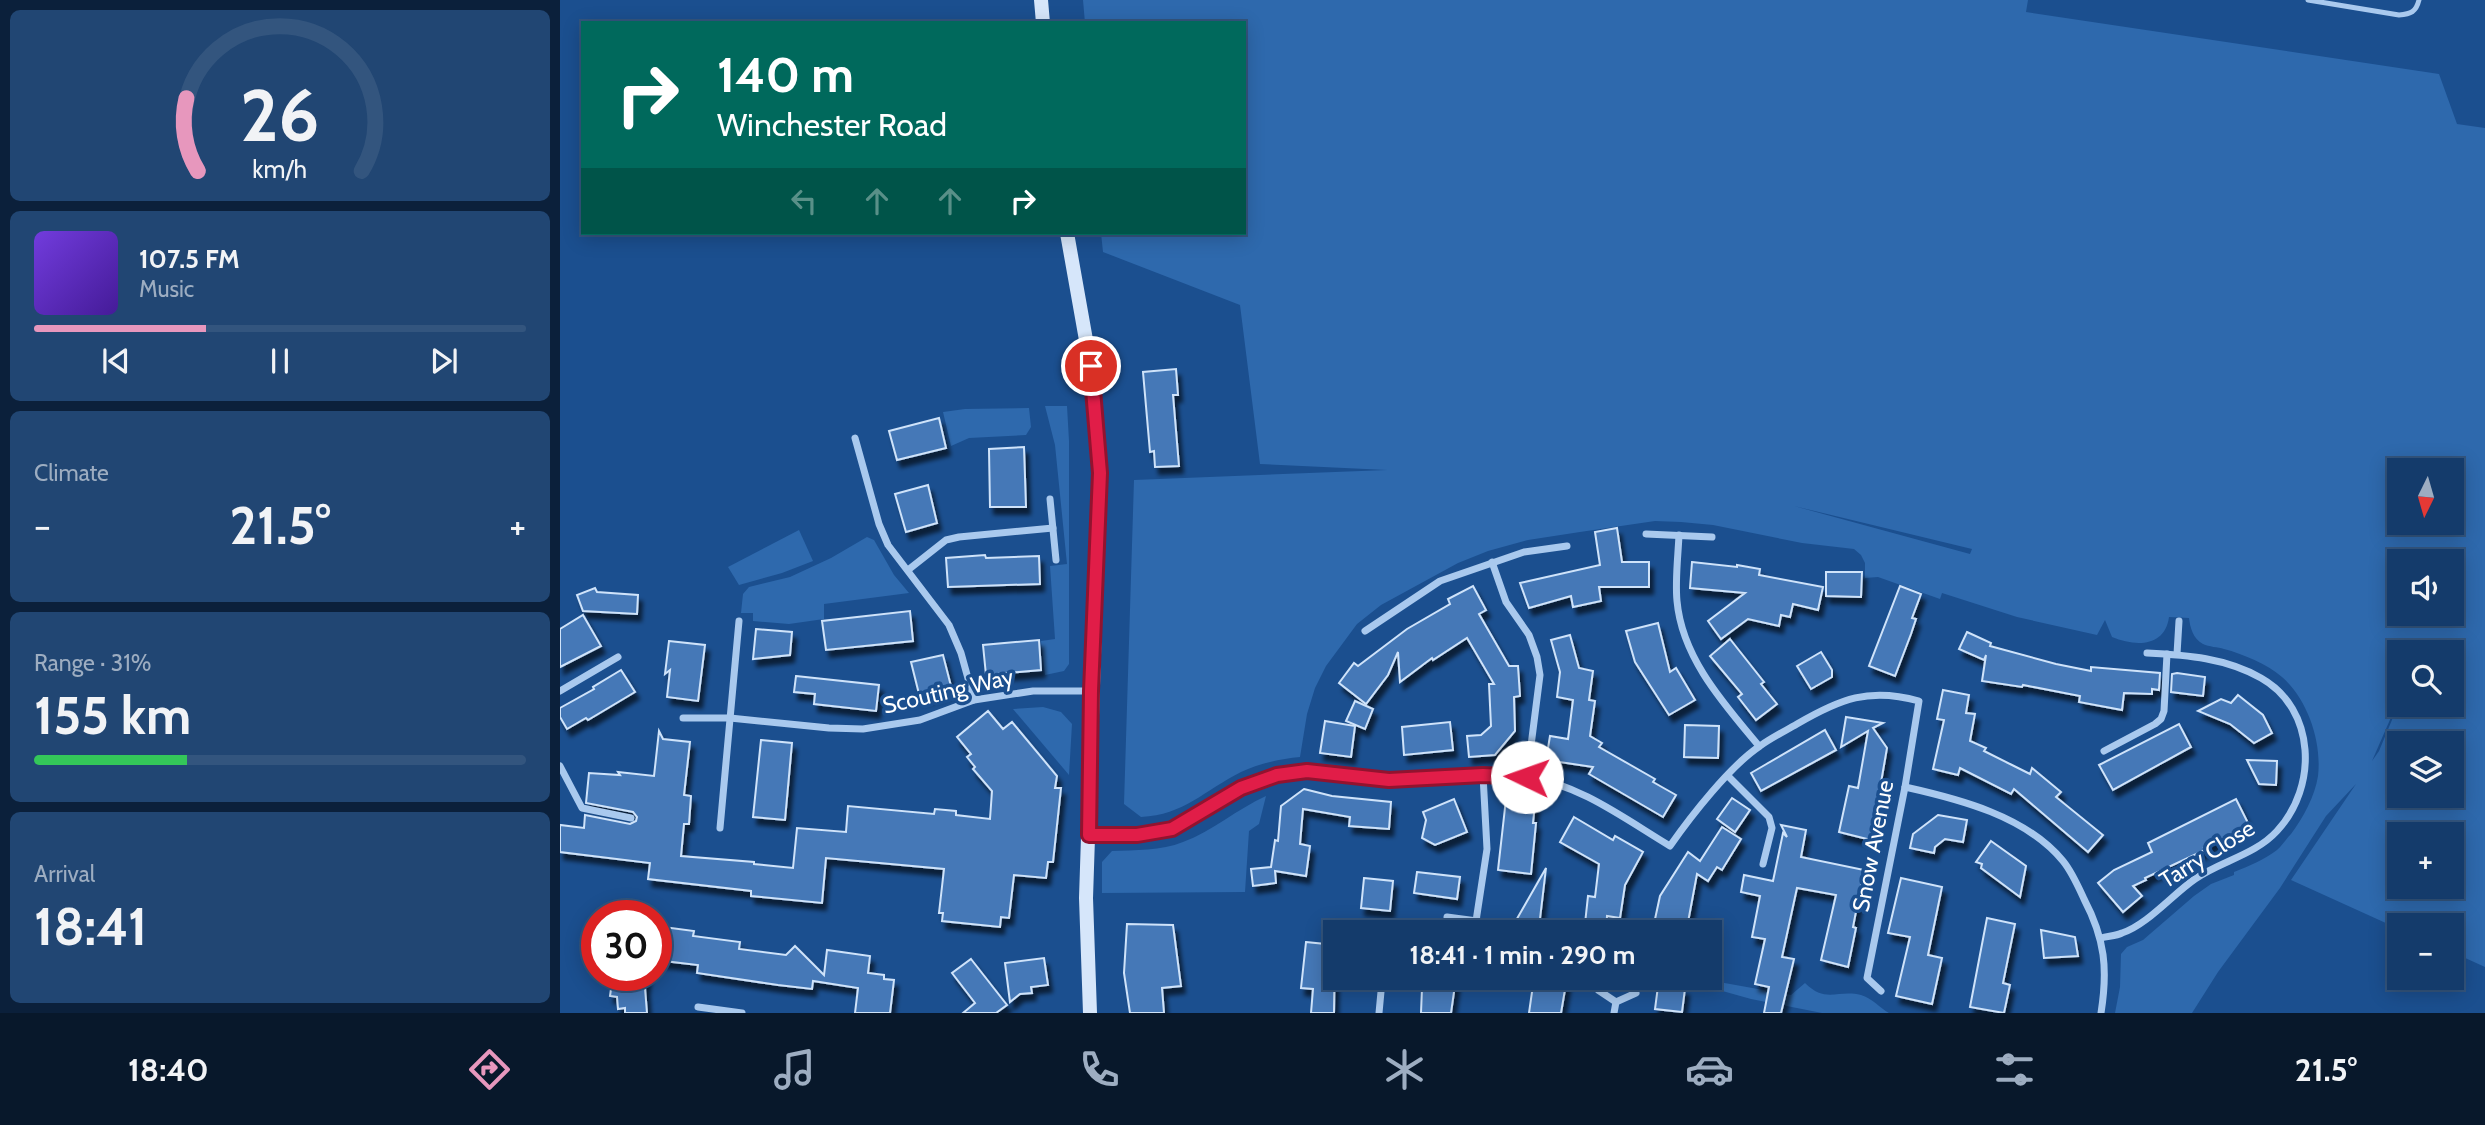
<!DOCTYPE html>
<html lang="en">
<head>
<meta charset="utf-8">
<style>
	:root { --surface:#143b6b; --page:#214673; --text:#f1f3f6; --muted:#9dadc1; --line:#33557e; --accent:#e797bd }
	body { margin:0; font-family:Cabin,sans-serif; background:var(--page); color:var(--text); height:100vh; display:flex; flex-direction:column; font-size:26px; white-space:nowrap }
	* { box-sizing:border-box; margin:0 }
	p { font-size:23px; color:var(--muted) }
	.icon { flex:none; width:38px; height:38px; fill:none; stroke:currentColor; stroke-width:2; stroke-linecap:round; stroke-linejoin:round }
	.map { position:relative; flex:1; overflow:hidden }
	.drawer { display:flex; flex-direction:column; gap:10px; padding:10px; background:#0b203b; width:560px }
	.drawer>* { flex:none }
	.hud { position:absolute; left:21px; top:21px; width:665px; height:214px; border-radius:0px; box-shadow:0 4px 18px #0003,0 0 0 2px var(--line); background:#00695c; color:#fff; overflow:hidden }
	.needle { width:46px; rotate:185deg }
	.fabs { position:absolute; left:1827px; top:458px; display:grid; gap:14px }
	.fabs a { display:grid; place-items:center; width:77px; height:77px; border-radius:0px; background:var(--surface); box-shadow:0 4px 18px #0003,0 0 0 2px var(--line); font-size:35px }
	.speed { position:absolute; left:21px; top:900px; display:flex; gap:14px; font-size:35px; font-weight:700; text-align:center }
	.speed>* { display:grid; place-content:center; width:91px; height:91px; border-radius:50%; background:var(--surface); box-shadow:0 4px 18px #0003,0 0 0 2px var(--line); line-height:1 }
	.speed .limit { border:10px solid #d22; background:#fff; color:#111 }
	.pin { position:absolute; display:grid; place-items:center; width:60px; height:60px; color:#fff; margin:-30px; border:4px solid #fff; border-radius:50%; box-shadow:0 2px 7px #0007 }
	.me { position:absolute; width:77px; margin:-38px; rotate:273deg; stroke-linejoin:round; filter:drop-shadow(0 0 5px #0008) }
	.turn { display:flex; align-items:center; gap:24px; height:147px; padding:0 21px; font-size:32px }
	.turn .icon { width:91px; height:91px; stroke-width:2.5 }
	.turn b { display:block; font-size:49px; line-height:60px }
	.lanes { display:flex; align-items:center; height:66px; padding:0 21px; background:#0003; justify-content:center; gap:35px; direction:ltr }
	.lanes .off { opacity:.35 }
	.big { font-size:52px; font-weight:700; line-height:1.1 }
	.drawer .tile { flex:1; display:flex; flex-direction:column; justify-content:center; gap:10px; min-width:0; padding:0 24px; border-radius:10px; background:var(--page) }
	.drawer .dial { align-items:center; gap:0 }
	.dial svg { height:182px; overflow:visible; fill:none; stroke:var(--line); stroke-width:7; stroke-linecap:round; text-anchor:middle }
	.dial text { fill:var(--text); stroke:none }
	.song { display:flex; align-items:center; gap:21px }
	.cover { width:84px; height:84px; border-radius:10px; background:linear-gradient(135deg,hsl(260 70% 55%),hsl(260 70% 35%)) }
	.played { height:7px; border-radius:4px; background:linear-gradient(90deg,var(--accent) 35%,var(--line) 35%) }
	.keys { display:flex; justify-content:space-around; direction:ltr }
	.heat { display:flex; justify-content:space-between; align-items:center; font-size:38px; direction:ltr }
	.charge { height:10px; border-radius:5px; background:linear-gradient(90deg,#34c759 31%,var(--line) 0) }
	.trip { position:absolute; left:763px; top:920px; width:399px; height:70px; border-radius:0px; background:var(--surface); box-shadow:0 4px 18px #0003,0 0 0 2px var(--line); font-weight:700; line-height:70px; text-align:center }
	.menu { display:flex; height:112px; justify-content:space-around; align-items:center; background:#08182b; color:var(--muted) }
	.menu .icon { width:49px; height:49px }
	.menu .current { color:var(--accent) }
	.menu b { font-size:32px; color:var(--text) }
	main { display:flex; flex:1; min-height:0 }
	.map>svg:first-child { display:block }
</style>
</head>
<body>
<main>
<section class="drawer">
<div class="tile dial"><svg viewBox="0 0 100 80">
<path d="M14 69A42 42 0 1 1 86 69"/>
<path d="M14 69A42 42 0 0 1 9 37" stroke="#e797bd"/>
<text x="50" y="56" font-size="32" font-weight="700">26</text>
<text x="50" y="72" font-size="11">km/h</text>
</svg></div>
<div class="tile">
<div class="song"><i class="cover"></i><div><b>107.5 FM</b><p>Music</p></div></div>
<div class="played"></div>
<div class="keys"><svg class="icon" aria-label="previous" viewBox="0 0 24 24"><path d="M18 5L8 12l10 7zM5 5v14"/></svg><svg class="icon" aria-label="pause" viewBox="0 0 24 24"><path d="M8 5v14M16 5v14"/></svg><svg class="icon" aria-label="next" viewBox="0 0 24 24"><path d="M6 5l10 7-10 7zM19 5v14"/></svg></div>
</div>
<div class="tile"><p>Climate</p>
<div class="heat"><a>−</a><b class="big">21.5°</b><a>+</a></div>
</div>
<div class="tile"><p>Range · 31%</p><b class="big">155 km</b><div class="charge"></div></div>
<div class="tile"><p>Arrival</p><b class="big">18:41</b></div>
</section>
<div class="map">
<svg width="1925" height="1013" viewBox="0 0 1925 1013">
	<defs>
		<filter id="shadow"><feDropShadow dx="4" dy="7" stdDeviation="2" flood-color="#0009"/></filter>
	</defs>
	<rect width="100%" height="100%" fill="#1b4f8f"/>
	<g fill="#2e69ad" fill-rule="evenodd">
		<path d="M523 0H1468L1466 12 1879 74 1897 124 1925 128V967L1892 952V926H1839V929L1731 880 1796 784 1766 816 1720 888 1658 972 1632 1013H1555L1560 987 1561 954 1567 947 1583 940 1634 896 1651 884 1674 875V872C1689 866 1704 860 1717 850 1722 846 1726 839 1731 834 1743 818 1755 796 1758 776 1762 742 1748 700 1722 677 1707 664 1683 654 1664 649 1658 647 1649 647 1643 644 1633 639 1630 627 1629 618L1609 617C1605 647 1576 647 1552 637L1545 620 1537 635 1457 617 1382 593 1380 599 1318 577 1305 578V563L1301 555 1294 549 1242 543 1153 525 1121 522 1095 521 1020 532 968 540 928 551 898 563 821 605 797 624 766 666 755 688 747 714 740 757C720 759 700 763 681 772 645 790 624 815 581 817L564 804 574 480 827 470 700 464 680 305 543 252 541 233H684V23H525ZM1839 471H1892V523H1839ZM1234 506 1412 549 1410 554ZM1839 562H1892V614H1839ZM1839 653H1892V705H1839V703L1819 751 1812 761 1839 699ZM1839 744H1892V796H1839ZM1839 835H1892V887H1839Z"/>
		<path d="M485 406H507L509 441V664L504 671 485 675 481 641 495 639 490 566 507 564 495 445Z"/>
		<path d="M469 408 471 427 466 435 409 438 391 446 383 412 405 409Z"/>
		<path d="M239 530 253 561 222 573 179 585 168 567Z"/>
		<path d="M307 537 314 540 334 575 349 593 264 604V619L229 624 193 621V613H181L183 594 189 587 230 577 271 558Z"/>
		<path d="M483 707 501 712 512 724 509 775 453 709Z"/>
		<path d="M706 796 699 824 689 831 685 892 542 893V862L552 851C575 850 601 851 623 842 653 831 677 809 706 796Z"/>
		<path d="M1150 977 1159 982 1231 995 1245 983C1266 1004 1278 989 1301 995 1312 998 1320 1008 1329 1013H1262L1191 999 1116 978Z"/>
	</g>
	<g fill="#4478b7" stroke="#cfe3fa" stroke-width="2" filter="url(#shadow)">
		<path d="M616 369 618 395H613L619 466 595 467 594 451 590 452 583 372Z"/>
		<path d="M379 418 386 448 337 460 329 431Z"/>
		<path d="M464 447 466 507H430L429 449Z"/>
		<path d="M368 485 377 523 346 532 335 494Z"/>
		<path d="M1057 528 1062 562H1089V587H1039L1041 601 1013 607 1011 596 969 608 960 583 1040 565 1035 532Z"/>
		<path d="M425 555 426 558 479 556 480 584 388 587 386 558Z"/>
		<path d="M1132 562 1177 567V565L1200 569 1199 575 1263 587 1258 610 1233 604 1230 617 1221 615 1219 626 1188 619 1161 639 1148 621 1185 593 1130 588Z"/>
		<path d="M1266 572H1302L1301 597 1266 596Z"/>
		<path d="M913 586 926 610 919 614 949 666H958L960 696 954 697 955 731 935 755 909 757 907 736 921 735 931 726 929 684H934L907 638 873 660 872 658 840 682 838 652 828 675 806 704 779 683 794 663 798 666 847 629 890 604 888 599Z"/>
		<path d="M1340 586 1361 594 1352 618 1356 619 1351 634 1335 676 1309 666Z"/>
		<path d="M35 588 37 592 78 595 77 614 23 611 17 595Z"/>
		<path d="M350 611 353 641 266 650 262 621Z"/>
		<path d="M23 615 41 646 0 667V629Z"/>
		<path d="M1098 623 1110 672 1116 668 1135 700 1109 715 1075 662 1066 631Z"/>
		<path d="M196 629 232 632 230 655 193 659Z"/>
		<path d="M1407 632 1431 643 1430 646 1496 664 1531 671V667L1600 673 1599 690 1592 689V694L1564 693 1562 710 1519 702 1520 696 1463 685 1462 687 1422 681 1426 655 1424 660 1399 649Z"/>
		<path d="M1010 635 1019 668 1033 671 1029 700 1035 701 1030 736 1042 743 1039 747 1095 779 1093 782 1116 795 1103 817 1029 774 1033 767 986 760 990 736 1008 739 1013 700 997 697 1000 672 991 640Z"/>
		<path d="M1170 639 1204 682 1201 684 1217 704 1196 720 1178 697 1182 694 1150 656Z"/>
		<path d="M479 640 481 670 426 675 423 645Z"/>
		<path d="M109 641 145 645 138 701 107 697 110 670 105 674Z"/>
		<path d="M1261 652 1272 670V677L1251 689 1237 666Z"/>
		<path d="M383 655 392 690 360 698 351 662Z"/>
		<path d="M61 670 75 692 28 720 26 718 7 729 0 717V708L34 689 33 687Z"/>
		<path d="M1617 673 1645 677 1643 696 1611 692 1612 674Z"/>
		<path d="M236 676 319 685 316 711 254 704 255 694 234 692Z"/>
		<path d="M1383 690 1409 695 1406 713 1415 714 1410 741 1426 748 1424 751 1470 774 1472 768 1501 792 1496 797 1543 835 1528 852 1454 789 1451 794 1400 768 1398 775 1373 769 1384 720 1377 719Z"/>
		<path d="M1678 695 1703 715 1712 733 1694 743 1670 724 1638 711 1661 699 1671 703Z"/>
		<path d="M795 701 813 709 805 729 786 721Z"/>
		<path d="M428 711 443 729 452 722 497 776 495 788H501L493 862H488L486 878 454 875 449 918 441 917 440 927 382 921 383 913H379L384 869 266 858 262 903 191 896V891L88 879 90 863 0 852V825L24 828 25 815 70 824 76 821 77 817 73 812 26 803 29 773 60 775 58 772 94 776 99 731 103 739 130 742 124 795 131 796 129 824H124L121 856 194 862V864L233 868 237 828 286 832 288 806 374 814 375 809 396 811V815L430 819 432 791 413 769 415 767 407 757 411 754 397 737Z"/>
		<path d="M1286 717 1323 723 1313 728 1327 748 1311 840 1279 832 1289 786 1298 788 1308 731 1281 747Z"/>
		<path d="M765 721 795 726 791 757 760 753Z"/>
		<path d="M890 722 893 750 844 755 842 727Z"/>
		<path d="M1619 724 1631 747 1553 790 1539 765Z"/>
		<path d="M1125 725 1159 726 1158 758 1124 757Z"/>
		<path d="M1265 730 1276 750 1201 791 1191 773Z"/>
		<path d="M201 740 232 743 225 820 193 817Z"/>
		<path d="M1687 760 1717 761 1716 785 1699 784Z"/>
		<path d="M744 789 772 796 831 802 829 829 789 826 790 817 743 809 740 844 750 846 746 876 715 871 716 883 693 886 691 869 711 867 715 840 718 841 721 806Z"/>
		<path d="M1172 798 1190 810 1175 832 1157 819Z"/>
		<path d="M894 799 907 832 875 845 862 838 866 820 863 812Z"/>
		<path d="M946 799 975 804 973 823H976L971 874 938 870Z"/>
		<path d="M1676 799 1689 825 1644 848 1645 850 1585 878 1586 880 1573 886 1582 896 1563 912 1538 883 1554 870 1592 852 1588 843Z"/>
		<path d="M1378 815 1407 820 1403 842 1385 839 1375 847 1374 853 1350 848 1353 834Z"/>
		<path d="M1014 817 1053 840 1055 836 1083 852 1065 885 1060 918 1047 916 1046 933H1024L1028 896 1035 897 1039 864 1000 842Z"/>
		<path d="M1221 825 1246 830 1241 857 1304 870 1293 927 1296 928 1288 967 1261 960 1276 895 1237 888 1222 957 1234 959 1221 1013H1204L1209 987 1195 984 1205 939 1192 937 1200 896 1181 892 1184 875 1213 881 1223 833 1227 837Z"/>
		<path d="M1162 827 1181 839 1162 870 1157 867 1148 881 1137 874 1126 933H1092L1100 896 1128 852 1140 861Z"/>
		<path d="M1431 841 1466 866 1460 897 1421 868 1422 864 1416 862Z"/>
		<path d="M986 868 979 927 954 924Z"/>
		<path d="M857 872 900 877 897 899 854 893Z"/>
		<path d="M804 878 833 881 830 911 801 908Z"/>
		<path d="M1341 878 1382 887 1368 955 1382 958 1372 1004 1336 996 1350 937 1328 933Z"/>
		<path d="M1427 918 1455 924 1443 983 1450 985 1444 1013 1410 1007Z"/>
		<path d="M567 924 613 925 621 986 602 988 604 1013H570L564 973Z"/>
		<path d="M96 926 134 931 133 936 180 942 179 949 226 955 235 946 264 975 267 950 310 956 308 973 324 975V979L334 980 330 1013H295L298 988 253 981 252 989 218 985 137 973 138 965 96 960Z"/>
		<path d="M1481 930 1515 937 1518 956 1484 958Z"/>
		<path d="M746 942 775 945 774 1013H751L753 989 741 988Z"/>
		<path d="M484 958 488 985 471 987 472 993 460 994 450 1002 445 963Z"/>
		<path d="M411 959 447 1005 436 1013H403L415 1003 392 973Z"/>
		<path d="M53 975H87L85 988 87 1013H65V1008L58 1009 57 997 50 996Z"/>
		<path d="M866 978H896L891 1013H861L862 988 865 989Z"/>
		<path d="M981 978H1007L1001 1013H969L973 985 980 986Z"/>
		<path d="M1098 986 1125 989 1122 1012 1095 1009Z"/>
	</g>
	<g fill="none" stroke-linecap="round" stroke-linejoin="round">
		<path stroke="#a9c9ee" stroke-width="5" d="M1748 0 1839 15C1851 14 1856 12 1859 0"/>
		<g stroke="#a9c9ee" stroke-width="7">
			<path d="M295 438 319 524 328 545 389 625 401 653 414 700"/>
			<path d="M490 499 496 560"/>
			<path d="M1086 534 1152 537"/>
			<path d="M1119 535C1118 557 1115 580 1117 601 1122 658 1164 704 1199 746"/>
			<path d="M932 562 946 602 969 635 977 657 980 675 967 777"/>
			<path d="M348 570 386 540 399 537 493 528"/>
			<path d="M805 631 880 581 964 552 1007 546"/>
			<path d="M1617 654 1619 621"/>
			<path d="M0 691 58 657"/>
			<path d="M123 718H170L269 728 303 729 360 720 414 700 473 691H531"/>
			<path d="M1544 751 1595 724 1601 719 1604 711 1607 654"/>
			<path d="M0 766 22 808 71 818"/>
			<path d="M1168 776 1209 817 1212 828 1203 864"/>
			<path d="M1345 787C1399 799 1466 816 1503 861 1512 872 1518 886 1524 899 1545 939 1548 969 1541 1013"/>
			<path d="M160 828 179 621"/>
			<path d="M529 835C556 835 588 839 614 829 650 814 678 784 717 775 754 766 791 779 828 780 874 782 920 771 967 777 1019 784 1065 819 1110 846 1131 816 1170 766 1200 746 1211 738 1225 731 1237 724 1280 699 1309 687 1359 701L1345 787 1307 978 1321 991"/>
			<path d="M887 917 947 925"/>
			<path d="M916 921 927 849 923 775"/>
			<path d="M1541 938C1548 936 1556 936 1562 933 1587 925 1613 894 1635 879 1661 861 1695 855 1717 831 1758 787 1756 709 1701 678 1666 658 1627 655 1587 653"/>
			<path d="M818 978 822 981 819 1013"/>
			<path d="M1038 990 1056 1002"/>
			<path d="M138 1007 182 1013"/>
			<path d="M1054 1013 1056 1002 1076 993"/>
		</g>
		<g stroke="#d6e6fa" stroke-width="14">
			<path d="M481 0 483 23"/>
			<path d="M507 233 534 385 540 473 526 898 530 1013"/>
		</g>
	</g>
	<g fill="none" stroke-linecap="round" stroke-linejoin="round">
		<g stroke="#92132f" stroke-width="18">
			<path id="route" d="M531 366 540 473 531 691 529 835H577L612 829 681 788 717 775 747 771 829 780 923 775 967 777"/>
		</g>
		<use href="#route" stroke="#e11d48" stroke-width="12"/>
	</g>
	<g text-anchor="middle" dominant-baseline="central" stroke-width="7" stroke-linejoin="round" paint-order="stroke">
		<g font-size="23" fill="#fff" stroke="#1b4f8f">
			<text transform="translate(388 691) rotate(-13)">Scouting Way</text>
			<text transform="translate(1313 846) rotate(-79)">Snow Avenue</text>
			<text transform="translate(1647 854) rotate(-32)">Tarry Close</text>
		</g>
	</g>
</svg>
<div class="fabs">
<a><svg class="needle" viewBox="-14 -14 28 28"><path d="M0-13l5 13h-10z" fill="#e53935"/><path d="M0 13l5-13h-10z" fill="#9dadc1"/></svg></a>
<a><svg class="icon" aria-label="sound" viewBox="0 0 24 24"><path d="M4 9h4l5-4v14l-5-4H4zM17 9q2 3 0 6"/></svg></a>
<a><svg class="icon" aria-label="search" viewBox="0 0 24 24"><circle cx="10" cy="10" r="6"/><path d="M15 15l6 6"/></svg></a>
<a><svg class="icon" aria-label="layers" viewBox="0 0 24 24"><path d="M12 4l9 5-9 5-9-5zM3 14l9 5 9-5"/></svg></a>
<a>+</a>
<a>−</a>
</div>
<div class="speed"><div class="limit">30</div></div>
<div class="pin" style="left:531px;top:366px;background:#d93025"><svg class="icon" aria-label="arrive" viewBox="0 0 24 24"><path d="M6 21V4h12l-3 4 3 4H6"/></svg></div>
<svg class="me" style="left:967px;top:777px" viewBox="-20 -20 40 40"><circle r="19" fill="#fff"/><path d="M0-13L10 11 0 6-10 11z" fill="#e11d48"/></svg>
<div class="trip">18:41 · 1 min · 290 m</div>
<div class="hud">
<div class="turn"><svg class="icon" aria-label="right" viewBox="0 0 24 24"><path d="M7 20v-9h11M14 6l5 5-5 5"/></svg><div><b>140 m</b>Winchester Road</div></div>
<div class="lanes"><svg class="icon off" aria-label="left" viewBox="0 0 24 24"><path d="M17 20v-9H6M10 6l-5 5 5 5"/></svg><svg class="icon off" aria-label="ahead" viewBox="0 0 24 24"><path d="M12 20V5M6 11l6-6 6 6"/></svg><svg class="icon off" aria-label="ahead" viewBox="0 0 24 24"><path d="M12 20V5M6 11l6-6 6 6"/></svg><svg class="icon" aria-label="right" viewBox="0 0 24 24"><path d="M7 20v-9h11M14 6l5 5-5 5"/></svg></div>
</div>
</div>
</main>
<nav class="menu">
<b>18:40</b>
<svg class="icon current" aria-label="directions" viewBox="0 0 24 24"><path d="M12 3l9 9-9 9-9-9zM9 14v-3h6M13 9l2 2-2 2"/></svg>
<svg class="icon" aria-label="music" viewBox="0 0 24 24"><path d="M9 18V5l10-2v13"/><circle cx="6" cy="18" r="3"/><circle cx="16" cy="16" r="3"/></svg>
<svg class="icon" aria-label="phone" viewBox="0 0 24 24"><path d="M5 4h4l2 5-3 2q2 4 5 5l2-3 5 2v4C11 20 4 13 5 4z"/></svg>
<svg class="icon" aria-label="climate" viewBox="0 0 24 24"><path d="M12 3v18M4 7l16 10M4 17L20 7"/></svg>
<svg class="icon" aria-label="car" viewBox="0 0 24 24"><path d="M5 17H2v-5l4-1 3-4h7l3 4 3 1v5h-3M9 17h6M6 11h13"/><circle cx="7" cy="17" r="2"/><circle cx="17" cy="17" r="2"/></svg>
<svg class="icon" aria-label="filters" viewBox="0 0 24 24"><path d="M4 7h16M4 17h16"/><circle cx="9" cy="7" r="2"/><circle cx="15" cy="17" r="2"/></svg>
<b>21.5°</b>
</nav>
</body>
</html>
